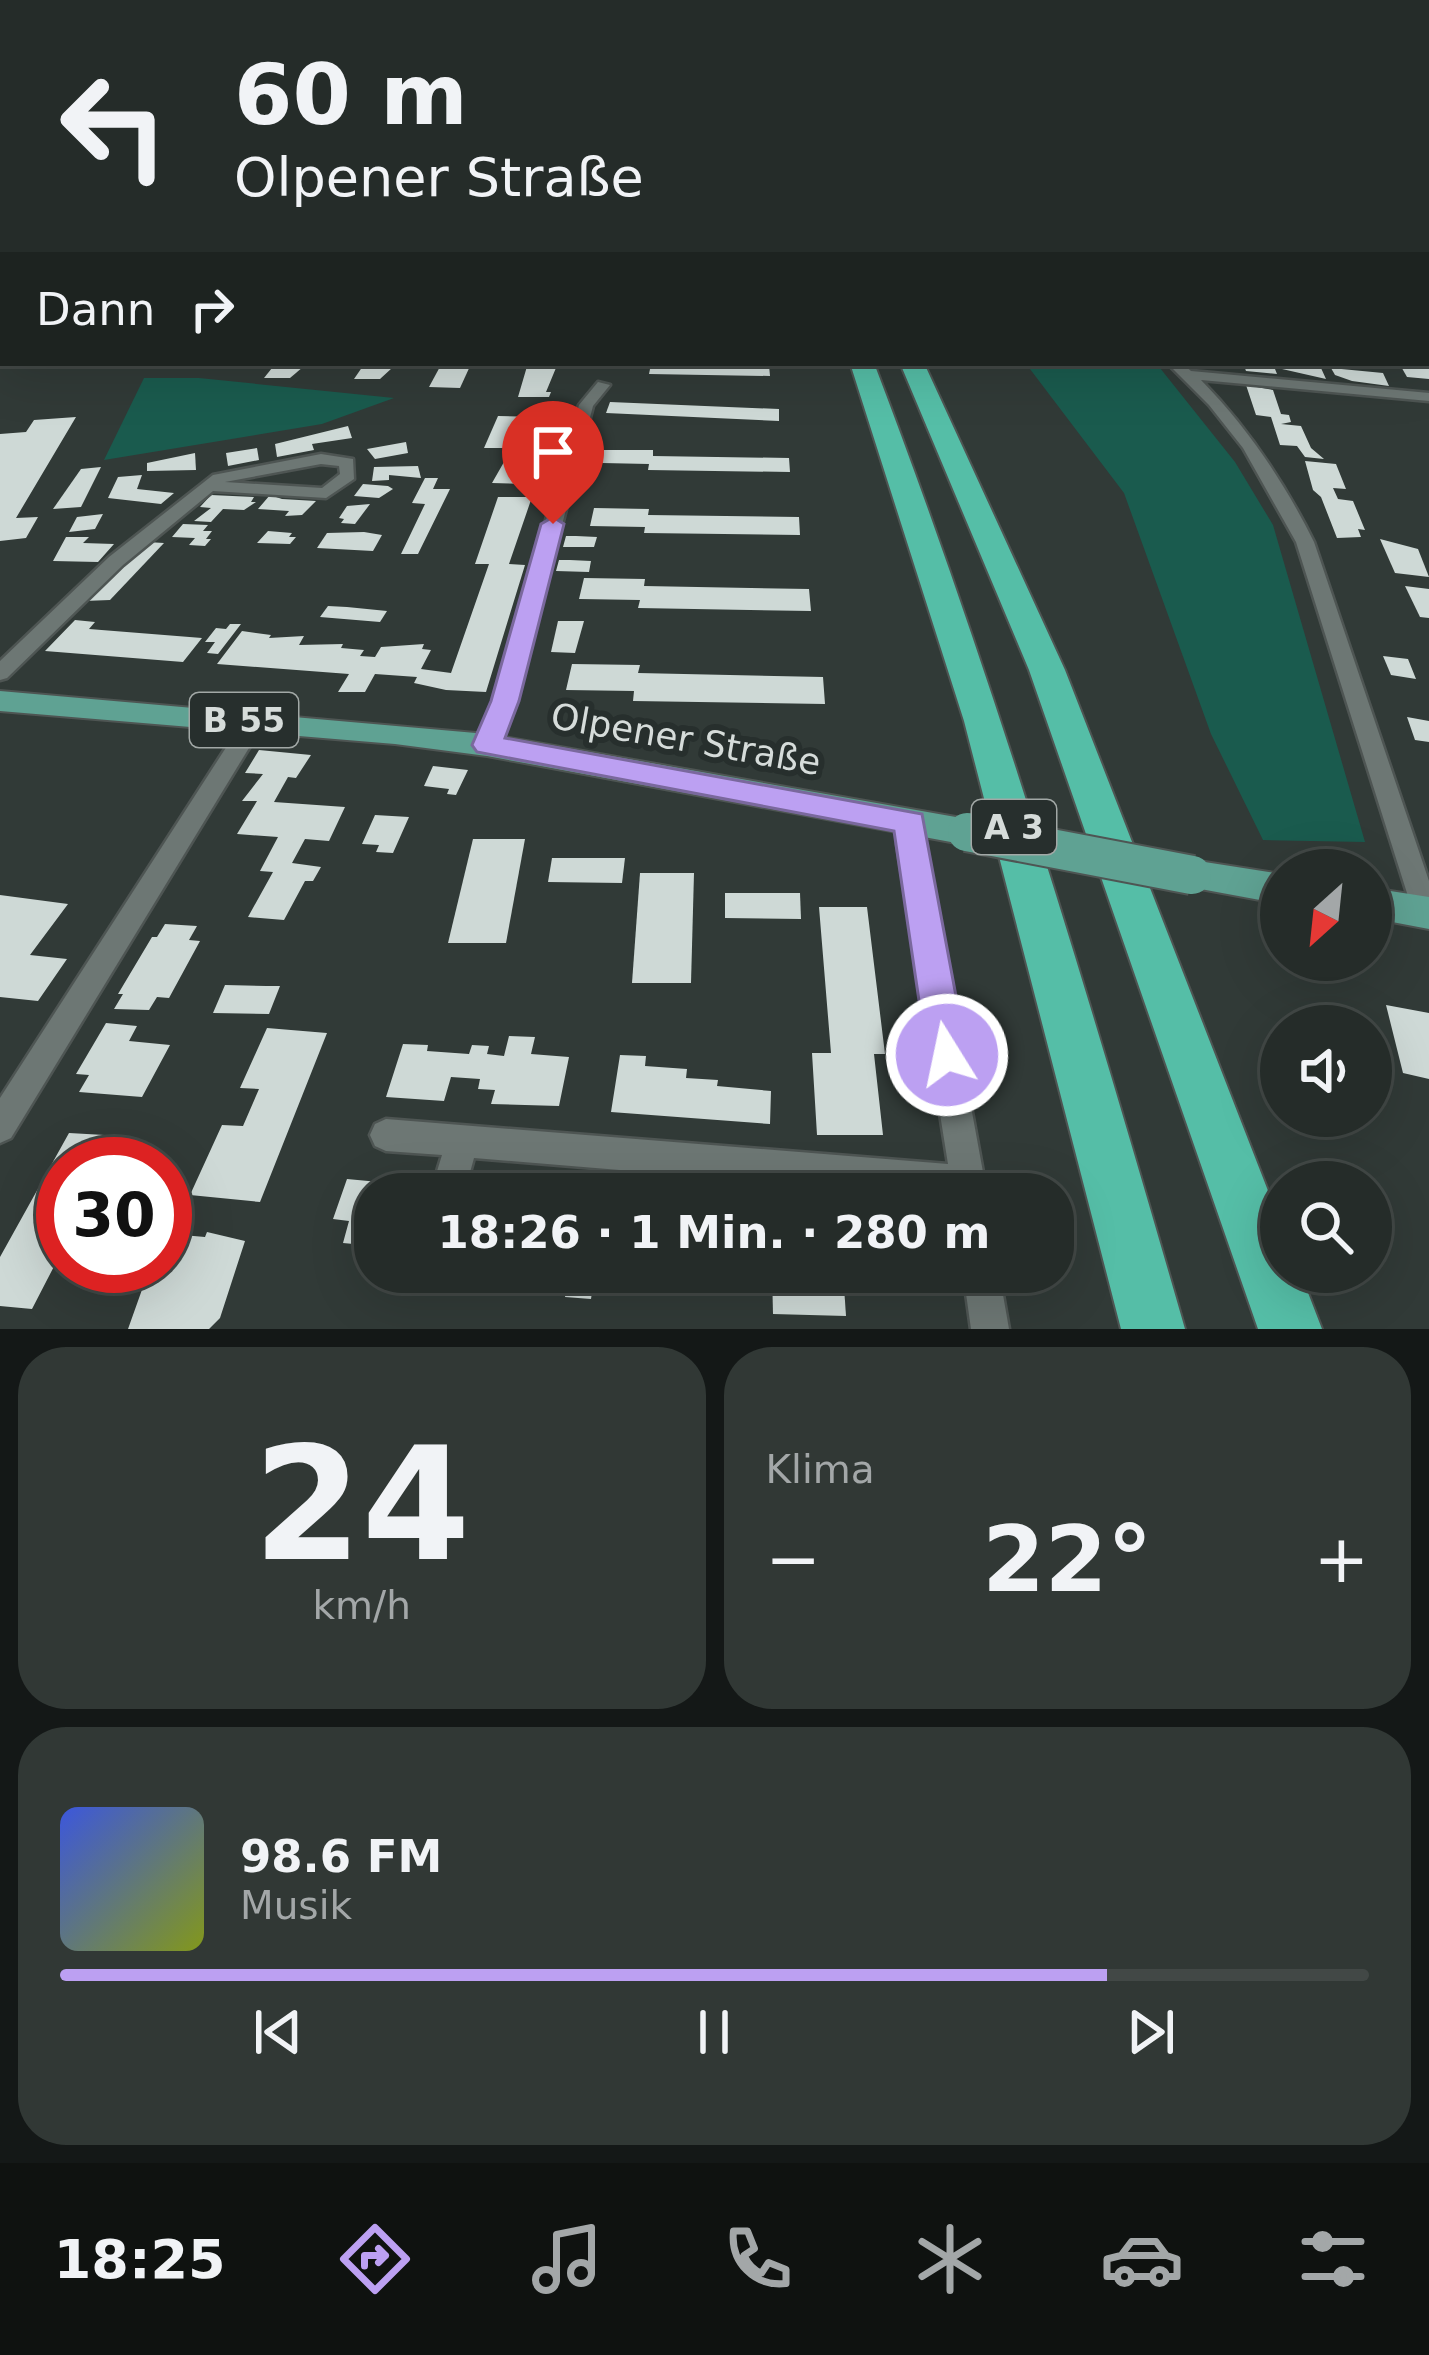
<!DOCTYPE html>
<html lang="de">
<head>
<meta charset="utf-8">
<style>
	:root { --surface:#252c29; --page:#313835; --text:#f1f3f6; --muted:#a3a7a8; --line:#424846; --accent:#bca0f2 }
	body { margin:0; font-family:"DejaVu Sans",sans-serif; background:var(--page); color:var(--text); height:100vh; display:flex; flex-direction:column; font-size:45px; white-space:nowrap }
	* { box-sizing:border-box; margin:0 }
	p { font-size:39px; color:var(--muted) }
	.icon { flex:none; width:66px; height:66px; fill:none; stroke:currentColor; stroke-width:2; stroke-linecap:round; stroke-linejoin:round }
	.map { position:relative; height:1329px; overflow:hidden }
	.sheet { display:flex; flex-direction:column; gap:18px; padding:18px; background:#141817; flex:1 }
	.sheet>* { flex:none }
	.hud { position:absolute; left:0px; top:0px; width:1431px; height:366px; box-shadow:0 12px 48px #0002,0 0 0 3px var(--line); background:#252c29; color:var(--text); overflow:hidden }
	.needle { width:78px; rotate:207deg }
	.controls { position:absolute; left:1260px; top:849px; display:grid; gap:24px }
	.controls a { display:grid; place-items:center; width:132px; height:132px; border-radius:50%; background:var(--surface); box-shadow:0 12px 48px #0002,0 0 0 3px var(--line); font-size:60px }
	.speed { position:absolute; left:36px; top:1137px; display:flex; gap:24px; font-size:60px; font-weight:700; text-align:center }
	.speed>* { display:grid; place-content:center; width:156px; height:156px; border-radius:50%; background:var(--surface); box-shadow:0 12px 48px #0002,0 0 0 3px var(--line); line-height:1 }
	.speed .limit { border:18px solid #d22; background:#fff; color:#111 }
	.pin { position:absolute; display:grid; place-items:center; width:102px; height:102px; color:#fff; margin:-123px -51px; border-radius:50% 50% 50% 0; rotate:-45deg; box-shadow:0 0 12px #0007 }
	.pin .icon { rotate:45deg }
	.me { position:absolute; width:132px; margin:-66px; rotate:350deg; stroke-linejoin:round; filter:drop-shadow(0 0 9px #0008) }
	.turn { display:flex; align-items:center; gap:42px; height:252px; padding:0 36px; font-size:54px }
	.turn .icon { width:156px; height:156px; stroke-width:2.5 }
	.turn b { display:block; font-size:84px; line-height:102px }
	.then { display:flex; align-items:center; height:114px; padding:0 36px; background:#0003; gap:24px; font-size:45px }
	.big { font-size:90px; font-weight:600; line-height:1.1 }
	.sheet .widget { flex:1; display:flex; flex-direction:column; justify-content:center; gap:18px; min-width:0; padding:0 42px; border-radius:48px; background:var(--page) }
	.sheet .dial { align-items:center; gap:0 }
	.dial b { font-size:156px; line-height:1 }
	.song { display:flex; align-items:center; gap:36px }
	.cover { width:144px; height:144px; border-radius:18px; background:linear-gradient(135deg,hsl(230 70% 55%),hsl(70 70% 35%)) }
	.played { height:12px; border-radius:6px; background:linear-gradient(90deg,var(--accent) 80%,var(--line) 80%) }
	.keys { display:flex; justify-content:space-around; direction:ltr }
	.heat { display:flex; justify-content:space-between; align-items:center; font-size:66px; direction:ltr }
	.sheet .tiles { flex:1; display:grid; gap:18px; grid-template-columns:1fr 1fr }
	.widget:last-child { grid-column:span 2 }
	.trip { position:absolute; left:354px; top:1173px; width:720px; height:120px; border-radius:48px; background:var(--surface); box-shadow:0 12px 48px #0002,0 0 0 3px var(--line); font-weight:600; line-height:120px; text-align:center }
	.dock { display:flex; height:192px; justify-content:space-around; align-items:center; background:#0f1210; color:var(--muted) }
	.dock .icon { width:84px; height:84px }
	.dock .current { color:var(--accent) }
	.dock b { font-size:54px; color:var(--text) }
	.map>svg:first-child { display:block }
</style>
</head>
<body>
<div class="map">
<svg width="1429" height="1329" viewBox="0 0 1429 1329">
	<rect width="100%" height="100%" fill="#313a37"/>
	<g fill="#1a5b4e">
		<path d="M1082 363H1156L1235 462 1273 525 1365 842 1263 840 1211 734 1124 493 1030 369 1094 365Z"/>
		<path d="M144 378H199L394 398 322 424 104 460Z"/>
	</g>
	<g fill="#ced9d6">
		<path d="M276 363H302L303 367 290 378H264Z"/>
		<path d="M365 363H390L388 367 392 368 380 379H354Z"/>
		<path d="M442 363 471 364 460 388 429 387Z"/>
		<path d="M528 363H558L546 392H551L549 397H518Z"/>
		<path d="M1243 363H1302L1321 368 1326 379 1282 369H1275L1277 374 1246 371Z"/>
		<path d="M1399 363 1429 366V379L1407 377Z"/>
		<path d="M651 364 769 365 770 376 649 374Z"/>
		<path d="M1331 368 1383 373 1389 386 1352 381 1335 375Z"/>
		<path d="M1246 385 1273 390 1281 414 1289 415 1291 422 1281 424 1301 426 1311 448 1324 459 1305 457 1297 446 1280 445 1271 417 1256 415Z"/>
		<path d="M610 402 779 409V421L606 413Z"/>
		<path d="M498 416 540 417 527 442 528 449H544L534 484 492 483 512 448H484Z"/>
		<path d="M76 417 16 518 38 517 26 538 0 541V434L26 432 34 420Z"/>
		<path d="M348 426 352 438 312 444 314 450 277 457 275 444Z"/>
		<path d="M406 442 408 453 375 459 367 449Z"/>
		<path d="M257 448 259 460 228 466 226 453Z"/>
		<path d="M604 450H653V456L789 458 790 472 648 470 649 464 602 463Z"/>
		<path d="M195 453 196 470 147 471V463Z"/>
		<path d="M1305 461 1336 464 1346 489 1333 488 1338 499 1353 501 1365 530 1358 529 1361 537 1337 538 1321 497 1313 490Z"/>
		<path d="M418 466 421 478 389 475V480L372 481 374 467Z"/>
		<path d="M101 467 81 507 53 509 81 469Z"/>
		<path d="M142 475 137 489 174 493 161 504 108 498 118 477Z"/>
		<path d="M425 478H438L433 489H450L418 554H401L425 504 412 503Z"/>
		<path d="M363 484 388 486 393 489 379 498 354 496Z"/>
		<path d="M211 495 254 497 251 502H256L244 510 223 509 211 522 194 521 211 508 200 507Z"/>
		<path d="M270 495 282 499 316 501 302 515 285 516 289 511 258 509Z"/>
		<path d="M498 497H532L509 564 525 565 486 692 446 690 414 683 417 677 375 674 365 692H338L349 674 217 664 242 631 271 635 269 638 304 636 299 645 343 644 341 648 364 650 360 656 375 657 381 647 424 644 422 649 431 650 421 669 451 673 489 564H475Z"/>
		<path d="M370 504 355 524 341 523 344 519 339 518 347 506Z"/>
		<path d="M594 508 649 509 648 515 799 517 800 535 644 533 645 527 590 526Z"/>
		<path d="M103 514 95 529 69 532 77 517Z"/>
		<path d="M183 524 208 525 203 531H212L206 539H211L205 546 189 545 195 538 172 537Z"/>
		<path d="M268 531 292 533 289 537H296L290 544 257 543Z"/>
		<path d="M364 532 382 535 373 551 317 548 327 533Z"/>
		<path d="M566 536H576L597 537 594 547H563Z"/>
		<path d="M66 537H89L83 543 114 544 98 562 53 561Z"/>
		<path d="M1380 539 1418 549 1429 577 1395 573Z"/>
		<path d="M147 542 164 543 110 600 84 601Z"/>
		<path d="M559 560H570L591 561 589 572 556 571Z"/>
		<path d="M584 578 645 579 644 586 809 589 811 611 638 608 640 600 579 599Z"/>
		<path d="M1405 586 1429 589V618L1420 617Z"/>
		<path d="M328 606 347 607 387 611 380 622 320 617Z"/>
		<path d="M75 620 95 622 89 629 202 638 183 662 45 651Z"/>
		<path d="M558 621H584L575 653 551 652Z"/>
		<path d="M230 624H241L218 654 207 653 215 642H205L216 628 226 629Z"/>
		<path d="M1383 656 1408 659 1416 679 1391 675Z"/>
		<path d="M572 664 640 665 638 673 823 677 825 704 633 701 634 691 566 690Z"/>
		<path d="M1407 717 1429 721V742L1415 740Z"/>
		<path d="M259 750 311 755 296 778 288 777 274 802 345 807 329 841 305 839 298 852 292 863 321 867 313 881H305L284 920 248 917 273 872 260 871 278 837 237 834 257 801H242L263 774 245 773Z"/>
		<path d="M433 766 468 770 456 795 447 794 449 789 424 786Z"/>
		<path d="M375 815 409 817 393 853 376 852 379 845 362 844Z"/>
		<path d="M473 839H525L506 943H448Z"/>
		<path d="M552 858H625L622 883 548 882Z"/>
		<path d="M640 873H694L691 983H632Z"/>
		<path d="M725 893H800L801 919 725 918Z"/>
		<path d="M0 895 68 904 30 955 67 959 38 1001 0 997Z"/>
		<path d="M819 907H867L885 1054H874L883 1135H817L812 1053H831Z"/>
		<path d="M165 924 197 926 189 940 200 941 169 998 157 997 149 1010 114 1009 123 994H118L152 937H157Z"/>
		<path d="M225 985 266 986H280L269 1014 213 1013Z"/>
		<path d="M1386 1005 1429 1013V1079L1403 1073Z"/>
		<path d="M106 1023 137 1026 129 1041 170 1045 142 1097 79 1092 89 1075 76 1074Z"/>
		<path d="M267 1028 327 1033 260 1202 190 1195 222 1125 243 1126 259 1089 240 1088Z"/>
		<path d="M509 1036 535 1037 531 1054 569 1057 559 1106 491 1104 495 1090 478 1089 480 1079 451 1077 444 1101 386 1097 403 1044 428 1045 427 1051 469 1054 472 1045 489 1046 487 1054 504 1056Z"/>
		<path d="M620 1055 646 1056 645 1066 687 1069 686 1078 718 1080 717 1086 771 1091 770 1124 611 1112Z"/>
		<path d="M69 1133 122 1136 107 1164H63V1249L32 1309 0 1306V1257Z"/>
		<path d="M347 1179 411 1185 408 1194H375V1246L343 1243 349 1221 333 1219Z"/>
		<path d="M207 1232 245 1241 220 1318 209 1329H128L149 1270 165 1266 171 1234 205 1237Z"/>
		<path d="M570 1272H595L591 1299 565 1297Z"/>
		<path d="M772 1272H843L846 1316 773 1314Z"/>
	</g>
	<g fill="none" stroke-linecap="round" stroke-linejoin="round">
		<g stroke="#4e5553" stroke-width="5">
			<g id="minor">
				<rect x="0" y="228" width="3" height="6"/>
				<path d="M3 300V308L0 309V301Z"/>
				<path d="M1167 363H1182L1191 371 1429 393V401L1201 380C1248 428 1284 482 1314 542L1429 881V922L1416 920 1413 912 1296 542 1243 448 1209 405Z"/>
				<path d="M598 382 610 385 593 406 516 701 495 751H479L476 745 494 701 579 405Z"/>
				<path d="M321 454 353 459 354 479 326 498 213 491 123 565 7 678 0 680V661L109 557 213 475ZM321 464 339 466 340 474 322 488 225 482Z"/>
				<path d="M255 713 266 720 11 1138 0 1143V1098L247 715Z"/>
				<path d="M911 813 920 815 923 822V844L987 1194H910L474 1158 464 1194H430L442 1155 386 1151 375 1146 370 1135 375 1124 386 1119 948 1164 897 844 902 815Z"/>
				<path d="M963 1272H999L1009 1329H971Z"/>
			</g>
		</g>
		<g stroke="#4e5553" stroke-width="4">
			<g id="primary">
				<path d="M0 691 487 734 967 819 980 823 985 832 980 841 967 845 487 756 395 744 0 711Z"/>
				<path d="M1192 860 1281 874V904L1179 885 1173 875 1179 865Z"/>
				<path d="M1371 888 1429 897V929L1371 918Z"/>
			</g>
		</g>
		<g stroke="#4e5553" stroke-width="4">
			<g id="motorway">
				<path d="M850 363H874C995 680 1091 1003 1185 1329H1121L964 721Z"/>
				<path d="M900 363H924L1065 670 1281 1224V1272H1300L1322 1329H1258L1029 670Z"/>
			</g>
		</g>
		<use href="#minor" fill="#6d7774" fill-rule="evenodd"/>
		<use href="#primary" fill="#5fa293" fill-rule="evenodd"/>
		<use href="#motorway" fill="#55bea7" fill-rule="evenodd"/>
		<g stroke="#4e5553" stroke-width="42" stroke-linecap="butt">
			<path id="primary-bridge" d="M967 832 1192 875"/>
		</g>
		<use href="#primary-bridge" stroke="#5fa293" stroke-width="38"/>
	</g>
	<linearGradient id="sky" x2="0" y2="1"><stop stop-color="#1b201e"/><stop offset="0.48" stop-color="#48555e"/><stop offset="1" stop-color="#48555e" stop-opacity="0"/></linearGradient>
	<rect width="1429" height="361" fill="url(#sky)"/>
	<path fill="#bca0f2" stroke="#7a689d" stroke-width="3" d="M553 517 564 524 519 701 505 738 922 814 967 1055 961 1068 947 1073 933 1068 927 1055 894 831 477 752 472 745 491 701 541 524Z"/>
	<g text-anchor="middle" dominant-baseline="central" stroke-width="12" stroke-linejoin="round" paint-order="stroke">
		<g fill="#272f2d" stroke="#a2a8a6" stroke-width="3">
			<rect x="190" y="693" width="108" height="54" rx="9"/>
			<rect x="972" y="800" width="84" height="54" rx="9"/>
		</g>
		<g font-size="33" font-weight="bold" fill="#d6dcda">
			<text x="244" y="720">B 55</text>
			<text x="1014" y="827">A 3</text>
		</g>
		<g font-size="36" fill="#d6dcda" stroke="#272f2d">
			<text transform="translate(686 739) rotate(10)">Olpener Straße</text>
		</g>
	</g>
</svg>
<div class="controls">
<a><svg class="needle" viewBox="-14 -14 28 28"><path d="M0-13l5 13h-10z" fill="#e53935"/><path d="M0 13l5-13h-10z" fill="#a3a7a8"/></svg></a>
<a><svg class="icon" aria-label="sound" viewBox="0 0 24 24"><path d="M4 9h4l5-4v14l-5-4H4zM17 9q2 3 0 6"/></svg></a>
<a><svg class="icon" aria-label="search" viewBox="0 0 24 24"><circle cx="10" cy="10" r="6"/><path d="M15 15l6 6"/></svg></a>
</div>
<div class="speed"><div class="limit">30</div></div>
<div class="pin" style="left:553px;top:524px;background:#d93025"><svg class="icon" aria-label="arrive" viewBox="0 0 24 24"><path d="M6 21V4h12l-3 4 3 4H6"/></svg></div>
<svg class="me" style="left:947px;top:1055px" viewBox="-20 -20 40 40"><circle r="17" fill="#bca0f2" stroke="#fff" stroke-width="3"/><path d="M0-11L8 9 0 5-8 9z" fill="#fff"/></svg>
<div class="trip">18:26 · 1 Min. · 280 m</div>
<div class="hud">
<div class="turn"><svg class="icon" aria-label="left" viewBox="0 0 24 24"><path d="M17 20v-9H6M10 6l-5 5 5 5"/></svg><div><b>60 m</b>Olpener Straße</div></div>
<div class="then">Dann<svg class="icon" aria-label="right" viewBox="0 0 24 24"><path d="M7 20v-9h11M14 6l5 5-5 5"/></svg></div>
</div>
</div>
<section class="sheet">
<div class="tiles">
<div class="widget dial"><b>24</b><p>km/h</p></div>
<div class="widget"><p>Klima</p>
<div class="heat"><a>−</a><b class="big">22°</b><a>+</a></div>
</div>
<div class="widget">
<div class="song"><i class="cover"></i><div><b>98.6 FM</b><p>Musik</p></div></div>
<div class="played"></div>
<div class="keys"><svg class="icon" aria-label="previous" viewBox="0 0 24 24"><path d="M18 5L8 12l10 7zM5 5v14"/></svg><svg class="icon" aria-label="pause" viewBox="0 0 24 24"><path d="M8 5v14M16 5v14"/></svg><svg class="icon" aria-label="next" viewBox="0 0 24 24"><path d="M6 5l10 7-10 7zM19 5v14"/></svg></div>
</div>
</div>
</section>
<nav class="dock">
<b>18:25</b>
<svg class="icon current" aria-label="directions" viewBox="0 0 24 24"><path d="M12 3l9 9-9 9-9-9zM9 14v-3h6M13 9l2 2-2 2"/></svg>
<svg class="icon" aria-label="music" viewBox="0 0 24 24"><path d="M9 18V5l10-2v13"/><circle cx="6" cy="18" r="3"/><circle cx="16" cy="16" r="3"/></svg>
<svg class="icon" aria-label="phone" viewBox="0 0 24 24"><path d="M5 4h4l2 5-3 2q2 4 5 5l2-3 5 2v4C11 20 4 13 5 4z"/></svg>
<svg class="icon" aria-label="climate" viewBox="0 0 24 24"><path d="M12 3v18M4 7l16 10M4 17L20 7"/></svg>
<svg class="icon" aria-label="car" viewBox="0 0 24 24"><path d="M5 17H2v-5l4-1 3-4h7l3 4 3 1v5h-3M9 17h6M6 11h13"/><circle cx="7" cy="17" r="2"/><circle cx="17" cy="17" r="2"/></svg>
<svg class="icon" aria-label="filters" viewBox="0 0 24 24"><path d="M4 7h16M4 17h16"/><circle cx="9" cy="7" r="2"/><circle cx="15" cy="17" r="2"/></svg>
</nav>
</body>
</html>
